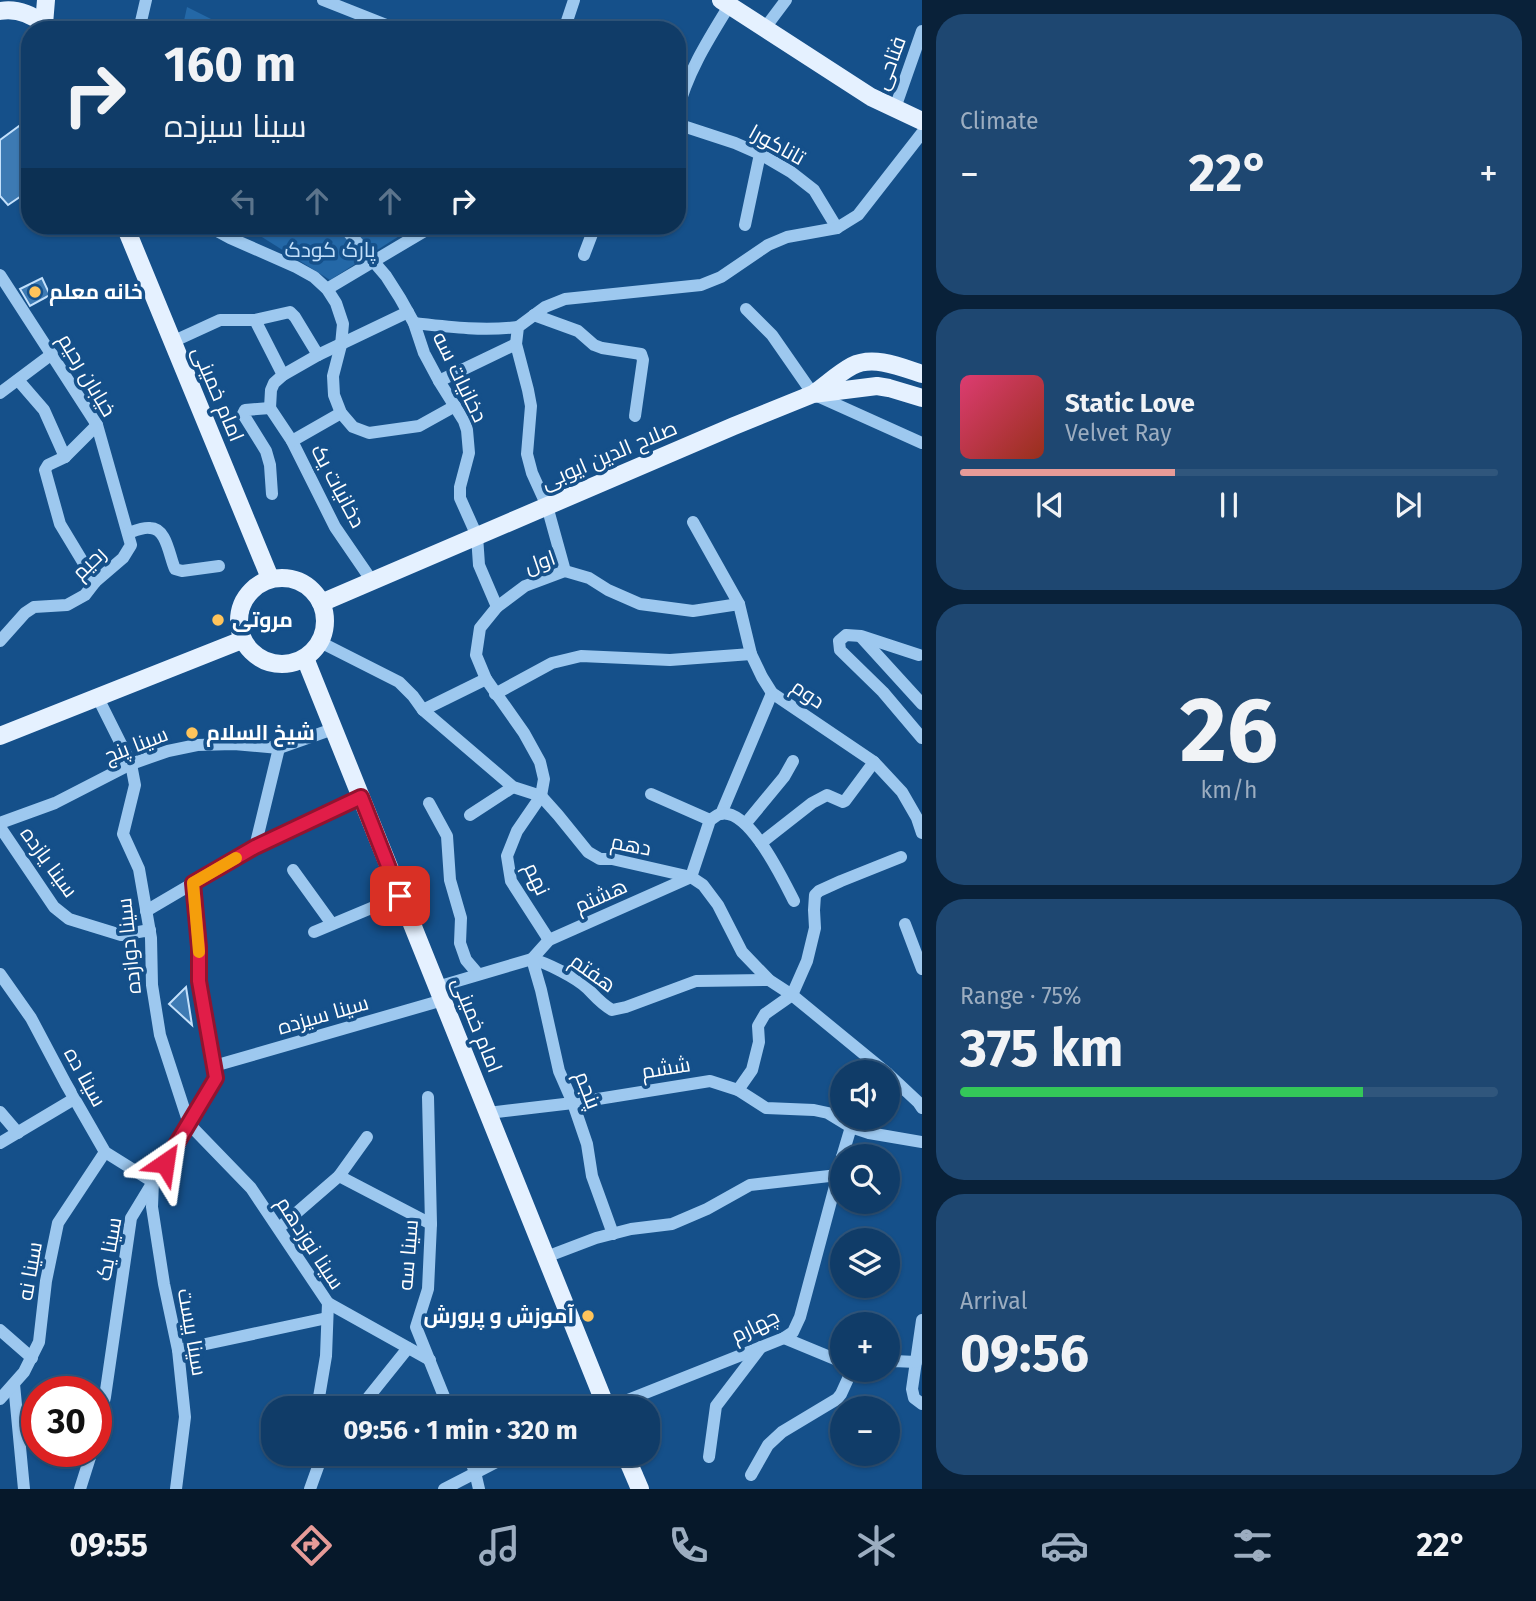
<!DOCTYPE html>
<html lang="en">
<head>
<meta charset="utf-8">
<style>
	:root { --surface:#103c68; --page:#1e4771; --text:#f1f3f6; --muted:#9cadc0; --line:#30567c; --accent:#e69b98 }
	body { margin:0; font-family:"Fira Sans",Cairo,sans-serif; background:var(--page); color:var(--text); height:100vh; display:flex; flex-direction:column; font-size:26px; white-space:nowrap }
	* { box-sizing:border-box; margin:0 }
	p { font-size:23px; color:var(--muted) }
	.icon { flex:none; width:38px; height:38px; fill:none; stroke:currentColor; stroke-width:2; stroke-linecap:round; stroke-linejoin:round }
	.map { position:relative; flex:1; overflow:hidden }
	.side { display:flex; flex-direction:column; gap:14px; padding:14px; background:#092139; width:614px }
	.side>* { flex:none }
	.top-card { position:absolute; left:21px; top:21px; width:665px; height:214px; border-radius:28px; box-shadow:0 2px 5px #0004,0 0 0 2px var(--line); background:#103c68; color:var(--text); overflow:hidden }
	.controls { position:absolute; left:830px; top:1060px; display:grid; gap:14px }
	.controls a { display:grid; place-items:center; width:70px; height:70px; border-radius:50%; background:var(--surface); box-shadow:0 2px 5px #0004,0 0 0 2px var(--line); font-size:35px }
	.speed { position:absolute; left:21px; top:1376px; display:flex; gap:14px; font-size:35px; font-weight:700; text-align:center }
	.speed>* { display:grid; place-content:center; width:91px; height:91px; border-radius:50%; background:var(--surface); box-shadow:0 2px 5px #0004,0 0 0 2px var(--line); line-height:1 }
	.speed .limit { border:10px solid #d22; background:#fff; color:#111 }
	.pin { position:absolute; display:grid; place-items:center; width:60px; height:60px; color:#fff; margin:-30px; border-radius:14px; box-shadow:0 4px 10px #0006 }
	.me { position:absolute; width:77px; margin:-38px; rotate:32deg; stroke-linejoin:round; filter:drop-shadow(0 0 5px #0008) }
	.turn { display:flex; align-items:center; gap:24px; height:147px; padding:0 28px; font-size:32px }
	.turn .icon { width:91px; height:91px; stroke-width:2.5 }
	.turn b { display:block; font-size:49px; line-height:60px }
	.lanes { display:flex; align-items:center; height:66px; padding:0 28px; background:#0003; justify-content:center; gap:35px; direction:ltr }
	.lanes .off { opacity:.35 }
	.big { font-size:52px; font-weight:700; line-height:1.1 }
	.side .card { flex:1; display:flex; flex-direction:column; justify-content:center; gap:10px; min-width:0; padding:0 24px; border-radius:28px; background:var(--page) }
	.side .dial { align-items:center; gap:0 }
	.dial b { font-size:91px; line-height:1 }
	.song { display:flex; align-items:center; gap:21px }
	.cover { width:84px; height:84px; border-radius:10px; background:linear-gradient(135deg,hsl(340 70% 55%),hsl(10 70% 35%)) }
	.played { height:7px; border-radius:4px; background:linear-gradient(90deg,var(--accent) 40%,var(--line) 40%) }
	.keys { display:flex; justify-content:space-around; direction:ltr }
	.heat { display:flex; justify-content:space-between; align-items:center; font-size:38px; direction:ltr }
	.charge { height:10px; border-radius:5px; background:linear-gradient(90deg,#34c759 75%,var(--line) 0) }
	.trip { position:absolute; left:261px; top:1396px; width:399px; height:70px; border-radius:28px; background:var(--surface); box-shadow:0 2px 5px #0004,0 0 0 2px var(--line); font-weight:700; line-height:70px; text-align:center }
	.dock { display:flex; height:112px; justify-content:space-around; align-items:center; background:#06182a; color:var(--muted) }
	.dock .icon { width:49px; height:49px }
	.dock .selected { color:var(--accent) }
	.dock b { font-size:32px; color:var(--text) }
	main { display:flex; flex:1; min-height:0 }
	.map>svg:first-child { display:block }
</style>
</head>
<body>
<main>
<div class="map">
<svg width="922" height="1489" viewBox="0 0 922 1489">
	<rect width="100%" height="100%" fill="#15508a"/>
	<g fill="#2468a7">
		<path d="M187 7 233 30H182Z"/>
		<path d="M250 226H415L330 280 254 232Z"/>
	</g>
	<g fill="#3d7ab3" stroke="#c3e0fb" stroke-width="2">
		<path d="M30 118V190L8 205 0 196V140Z"/>
		<path d="M42 278 50 295 30 306 20 289Z"/>
		<path d="M186 987 192 1025 169 1004Z"/>
	</g>
	<g fill="none" stroke-linecap="round" stroke-linejoin="round">
		<g stroke="#9dc8ef" stroke-width="12">
			<path d="M323 0 399 30"/>
			<path d="M765 28 786 0"/>
			<path d="M139 30 146 0"/>
			<path d="M564 30 574 0"/>
			<path d="M895 108 922 31"/>
			<path d="M677 113C687 73 708 40 729 6"/>
			<path d="M677 124 735 143 760 154 791 172 814 190 837 228"/>
			<path d="M745 225 760 154"/>
			<path d="M208 226 230 238 296 267 314 277 327 289 336 303 343 324 341 345 333 376 334 395 341 413 353 427 369 433 419 426 455 406"/>
			<path d="M343 226 386 276 400 298 414 323 424 353 439 381 464 421 467 430 469 453 460 487V498L477 536 479 565 497 607"/>
			<path d="M584 255 595 226"/>
			<path d="M0 275 97 425 131 545 123 558 95 582 85 595 67 605 34 607 25 613 0 641"/>
			<path d="M327 289 433 226"/>
			<path d="M746 309 772 335 813 394 922 443"/>
			<path d="M534 315 578 331 594 345 602 348 641 354 643 360 635 416"/>
			<path d="M255 320 283 375"/>
			<path d="M414 323C450 327 482 331 518 327"/>
			<path d="M172 342 220 320H255L290 312 295 317 318 355"/>
			<path d="M18 380 44 410 65 457"/>
			<path d="M439 381 516 344"/>
			<path d="M0 393 52 354"/>
			<path d="M270 408 292 441 335 527 372 581"/>
			<path d="M270 408 271 390 274 383 283 375 318 355 408 312"/>
			<path d="M270 408 245 410 243 414 266 451 270 465 272 494"/>
			<path d="M292 441 341 413"/>
			<path d="M693 522 739 604 751 654 762 677 772 693 874 762 902 792 917 818 922 833"/>
			<path d="M128 533C134 531 143 527 150 528 167 528 169 556 175 569L182 571 219 566"/>
			<path d="M565 571 547 506 532 473 527 454 531 406 528 390 516 344 518 327 545 307 565 299 701 285 721 277 768 245 787 237 837 228 858 215 922 133"/>
			<path d="M95 582 60 524 45 470 48 465 65 457 97 425"/>
			<path d="M861 637 922 704"/>
			<path d="M320 642 399 682 413 696 423 710 513 787 541 796 558 815 588 852 600 859H612L691 877 703 885 718 905 742 952 769 980 792 995 887 1073"/>
			<path d="M919 655 861 636 846 635 839 641 840 650 883 692 922 738"/>
			<path d="M495 694 552 663 581 656 670 660 751 654"/>
			<path d="M97 696 131 764 135 785 123 834 139 869 151 938 152 985 160 1035 189 1124 251 1188 328 1303 326 1356 317 1409"/>
			<path d="M423 710 486 679"/>
			<path d="M651 794 710 820"/>
			<path d="M429 803 447 836 450 880 461 918 460 943 466 960 478 974"/>
			<path d="M721 814 772 693"/>
			<path d="M470 815 513 787"/>
			<path d="M0 823 55 803 131 764 168 751 197 745 234 744 279 748 333 729"/>
			<path d="M746 823 784 777 793 761"/>
			<path d="M0 827 54 907 69 919 121 935 150 930"/>
			<path d="M761 843 812 803 827 795 843 802 845 801 874 762"/>
			<path d="M255 847 279 748"/>
			<path d="M293 870 332 924"/>
			<path d="M146 911 255 847 361 797"/>
			<path d="M905 924 922 969"/>
			<path d="M314 932 400 896"/>
			<path d="M549 940 511 881 507 856 517 831 541 796 544 779 540 762 524 733 486 679 476 655 480 628 497 607 525 586 565 571 589 578 608 590 640 604 693 611 739 604"/>
			<path d="M0 974 31 1018 66 1084 105 1152 153 1182 152 1207 164 1284 178 1350 185 1417 176 1489"/>
			<path d="M437 987 532 959C547 963 575 977 587 988 596 997 600 1003 612 1010L626 1007 696 981 769 980"/>
			<path d="M214 1066 443 1000"/>
			<path d="M887 1073 918 1102 922 1108"/>
			<path d="M738 1090 752 1070 759 1042 758 1026 765 1014 792 995 807 961 815 928 814 910 815 895 819 891 841 881 901 857"/>
			<path d="M428 1097 431 1224 428 1289 416 1327 449 1409"/>
			<path d="M0 1112 18 1133"/>
			<path d="M488 1113 573 1103 710 1081 738 1090 766 1108 814 1110 828 1113 851 1127 869 1133 922 1142"/>
			<path d="M0 1143 74 1099"/>
			<path d="M842 1157 851 1127"/>
			<path d="M339 1176 431 1224"/>
			<path d="M279 1228 339 1176 367 1137"/>
			<path d="M613 1234 592 1176 587 1144 573 1103 559 1071 541 990 532 959 549 940 691 877 710 820C714 818 716 815 720 814 749 807 783 880 794 901"/>
			<path d="M546 1257 596 1238 631 1229 672 1224 707 1209 750 1185 838 1175"/>
			<path d="M328 1303 430 1360"/>
			<path d="M922 1320 912 1389 914 1398 922 1404"/>
			<path d="M0 1330 32 1358"/>
			<path d="M784 1338 842 1362"/>
			<path d="M178 1350 327 1318"/>
			<path d="M887 1362 894 1361 916 1362"/>
			<path d="M862 1370H870"/>
			<path d="M14 1384 24 1489"/>
			<path d="M0 1399 24 1372 39 1342 46 1281 58 1223 105 1152"/>
			<path d="M359 1409 408 1348"/>
			<path d="M605 1409 784 1338 793 1332 800 1317 838 1175 842 1157"/>
			<path d="M96 1434 105 1397 131 1218 216 1078 199 981V947L193 883"/>
			<path d="M468 1454 475 1472 479 1489"/>
			<path d="M709 1457 716 1406 761 1347"/>
			<path d="M751 1475 768 1445 782 1432 837 1399 841 1394 852 1370"/>
			<path d="M80 1489 92 1451"/>
			<path d="M310 1489 319 1464 318 1454"/>
			<path d="M444 1489 512 1454"/>
		</g>
		<g stroke="#e5f1ff" stroke-width="18">
			<path d="M46 0 44 24 47 30"/>
			<path d="M721 0 871 97 922 121"/>
			<path d="M0 11C17 8 31 14 44 24"/>
			<path d="M125 226 270 578"/>
			<path d="M816 392C827 384 839 373 852 366 873 355 901 367 922 374"/>
			<circle cx="282" cy="621" r="43"/>
			<path d="M321 603 734 426 813 394 877 386 889 388 922 398"/>
			<path d="M305 658 607 1409"/>
			<path d="M0 736 242 640"/>
			<path d="M625 1454 640 1489"/>
		</g>
	</g>
	<g fill="none" stroke-linecap="round" stroke-linejoin="round">
		<g stroke="#92132f" stroke-width="18">
			<path id="route" d="M165 1163 216 1078 199 981V947L193 883 255 847 361 797 400 896"/>
		</g>
		<use href="#route" stroke="#e11d48" stroke-width="12"/>
		<path stroke="#f59e0b" stroke-width="12" d="M199 952 193 883 236 858"/>
	</g>
	<g fill="#ffc45b" stroke="#15508a" stroke-width="2.5">
		<circle cx="35" cy="292" r="7"/>
		<circle cx="218" cy="620" r="7"/>
		<circle cx="192" cy="733" r="7"/>
		<circle cx="588" cy="1316" r="7"/>
	</g>
	<g text-anchor="middle" dominant-baseline="central" stroke-width="7" stroke-linejoin="round" paint-order="stroke">
		<g font-size="21" fill="#fff" stroke="#15508a">
			<text transform="translate(890 63) rotate(-70)">فتاحی</text>
			<text transform="translate(777 145) rotate(29)">تاناکورا</text>
			<text transform="translate(87 375) rotate(59)">خیابان رحیم</text>
			<text transform="translate(460 377) rotate(64)">دخانیات سه</text>
			<text transform="translate(218 394) rotate(67)">امام خمینی</text>
			<text transform="translate(609 455) rotate(-23)">صلاح الدین ایوبی</text>
			<text transform="translate(338 486) rotate(62)">دخانیات یک</text>
			<text transform="translate(540 562) rotate(-19)">اول</text>
			<text transform="translate(89 563) rotate(-44)">رحیم</text>
			<text transform="translate(808 694) rotate(34)">دوم</text>
			<text transform="translate(136 745) rotate(-21)">سینا پنج</text>
			<text transform="translate(631 845) rotate(11)">دهم</text>
			<text transform="translate(49 862) rotate(54)">سینا یازده</text>
			<text transform="translate(537 879) rotate(65)">نهم</text>
			<text transform="translate(601 896) rotate(-24)">هشتم</text>
			<text transform="translate(129 946) rotate(-96)">سینا دوازده</text>
			<text transform="translate(593 973) rotate(36)">هفتم</text>
			<text transform="translate(323 1015) rotate(-16)">سینا سیزده</text>
			<text transform="translate(477 1025) rotate(68)">امام خمینی</text>
			<text transform="translate(666 1068) rotate(-9)">ششم</text>
			<text transform="translate(85 1077) rotate(61)">سینا ده</text>
			<text transform="translate(588 1090) rotate(69)">پنجم</text>
			<text transform="translate(310 1243) rotate(57)">سینا نوزدهم</text>
			<text transform="translate(109 1249) rotate(-80)">سینا یک</text>
			<text transform="translate(408 1255) rotate(-85)">سینا سه</text>
			<text transform="translate(30 1271) rotate(-80)">سینا نه</text>
			<text transform="translate(755 1326) rotate(-26)">چهارم</text>
			<text transform="translate(192 1332) rotate(80)">سینا بیست</text>
		</g>
		<g font-size="21" fill="#c3e0fb" stroke="#15508a">
			<text x="330" y="250">پارک کودک</text>
		</g>
		<g font-size="21" font-weight="bold" fill="#fff" stroke="#15508a" text-anchor="start">
			<text x="49" y="292">خانه معلم</text>
			<text x="232" y="620">مروتی</text>
			<text x="206" y="733">شیخ السلام</text>
			<text x="574" y="1316" text-anchor="end">آموزش و پرورش</text>
		</g>
	</g>
</svg>
<div class="controls">
<a><svg class="icon" aria-label="sound" viewBox="0 0 24 24"><path d="M4 9h4l5-4v14l-5-4H4zM17 9q2 3 0 6"/></svg></a>
<a><svg class="icon" aria-label="search" viewBox="0 0 24 24"><circle cx="10" cy="10" r="6"/><path d="M15 15l6 6"/></svg></a>
<a><svg class="icon" aria-label="layers" viewBox="0 0 24 24"><path d="M12 4l9 5-9 5-9-5zM3 14l9 5 9-5"/></svg></a>
<a>+</a>
<a>−</a>
</div>
<div class="speed"><div class="limit">30</div></div>
<div class="pin" style="left:400px;top:896px;background:#d93025"><svg class="icon" aria-label="arrive" viewBox="0 0 24 24"><path d="M6 21V4h12l-3 4 3 4H6"/></svg></div>
<svg class="me" style="left:165px;top:1163px" viewBox="-20 -20 40 40"><path d="M0-17L14 15 0 8-14 15z" fill="#e11d48" stroke="#fff" stroke-width="4"/></svg>
<div class="trip">09:56 · 1 min · 320 m</div>
<div class="top-card">
<div class="turn"><svg class="icon" aria-label="right" viewBox="0 0 24 24"><path d="M7 20v-9h11M14 6l5 5-5 5"/></svg><div><b>160 m</b>سینا سیزده</div></div>
<div class="lanes"><svg class="icon off" aria-label="left" viewBox="0 0 24 24"><path d="M17 20v-9H6M10 6l-5 5 5 5"/></svg><svg class="icon off" aria-label="ahead" viewBox="0 0 24 24"><path d="M12 20V5M6 11l6-6 6 6"/></svg><svg class="icon off" aria-label="ahead" viewBox="0 0 24 24"><path d="M12 20V5M6 11l6-6 6 6"/></svg><svg class="icon" aria-label="right" viewBox="0 0 24 24"><path d="M7 20v-9h11M14 6l5 5-5 5"/></svg></div>
</div>
</div>
<section class="side">
<div class="card"><p>Climate</p>
<div class="heat"><a>−</a><b class="big">22°</b><a>+</a></div>
</div>
<div class="card">
<div class="song"><i class="cover"></i><div><b>Static Love</b><p>Velvet Ray</p></div></div>
<div class="played"></div>
<div class="keys"><svg class="icon" aria-label="previous" viewBox="0 0 24 24"><path d="M18 5L8 12l10 7zM5 5v14"/></svg><svg class="icon" aria-label="pause" viewBox="0 0 24 24"><path d="M8 5v14M16 5v14"/></svg><svg class="icon" aria-label="next" viewBox="0 0 24 24"><path d="M6 5l10 7-10 7zM19 5v14"/></svg></div>
</div>
<div class="card dial"><b>26</b><p>km/h</p></div>
<div class="card"><p>Range · 75%</p><b class="big">375 km</b><div class="charge"></div></div>
<div class="card"><p>Arrival</p><b class="big">09:56</b></div>
</section>
</main>
<nav class="dock">
<b>09:55</b>
<svg class="icon selected" aria-label="directions" viewBox="0 0 24 24"><path d="M12 3l9 9-9 9-9-9zM9 14v-3h6M13 9l2 2-2 2"/></svg>
<svg class="icon" aria-label="music" viewBox="0 0 24 24"><path d="M9 18V5l10-2v13"/><circle cx="6" cy="18" r="3"/><circle cx="16" cy="16" r="3"/></svg>
<svg class="icon" aria-label="phone" viewBox="0 0 24 24"><path d="M5 4h4l2 5-3 2q2 4 5 5l2-3 5 2v4C11 20 4 13 5 4z"/></svg>
<svg class="icon" aria-label="climate" viewBox="0 0 24 24"><path d="M12 3v18M4 7l16 10M4 17L20 7"/></svg>
<svg class="icon" aria-label="car" viewBox="0 0 24 24"><path d="M5 17H2v-5l4-1 3-4h7l3 4 3 1v5h-3M9 17h6M6 11h13"/><circle cx="7" cy="17" r="2"/><circle cx="17" cy="17" r="2"/></svg>
<svg class="icon" aria-label="filters" viewBox="0 0 24 24"><path d="M4 7h16M4 17h16"/><circle cx="9" cy="7" r="2"/><circle cx="15" cy="17" r="2"/></svg>
<b>22°</b>
</nav>
</body>
</html>
